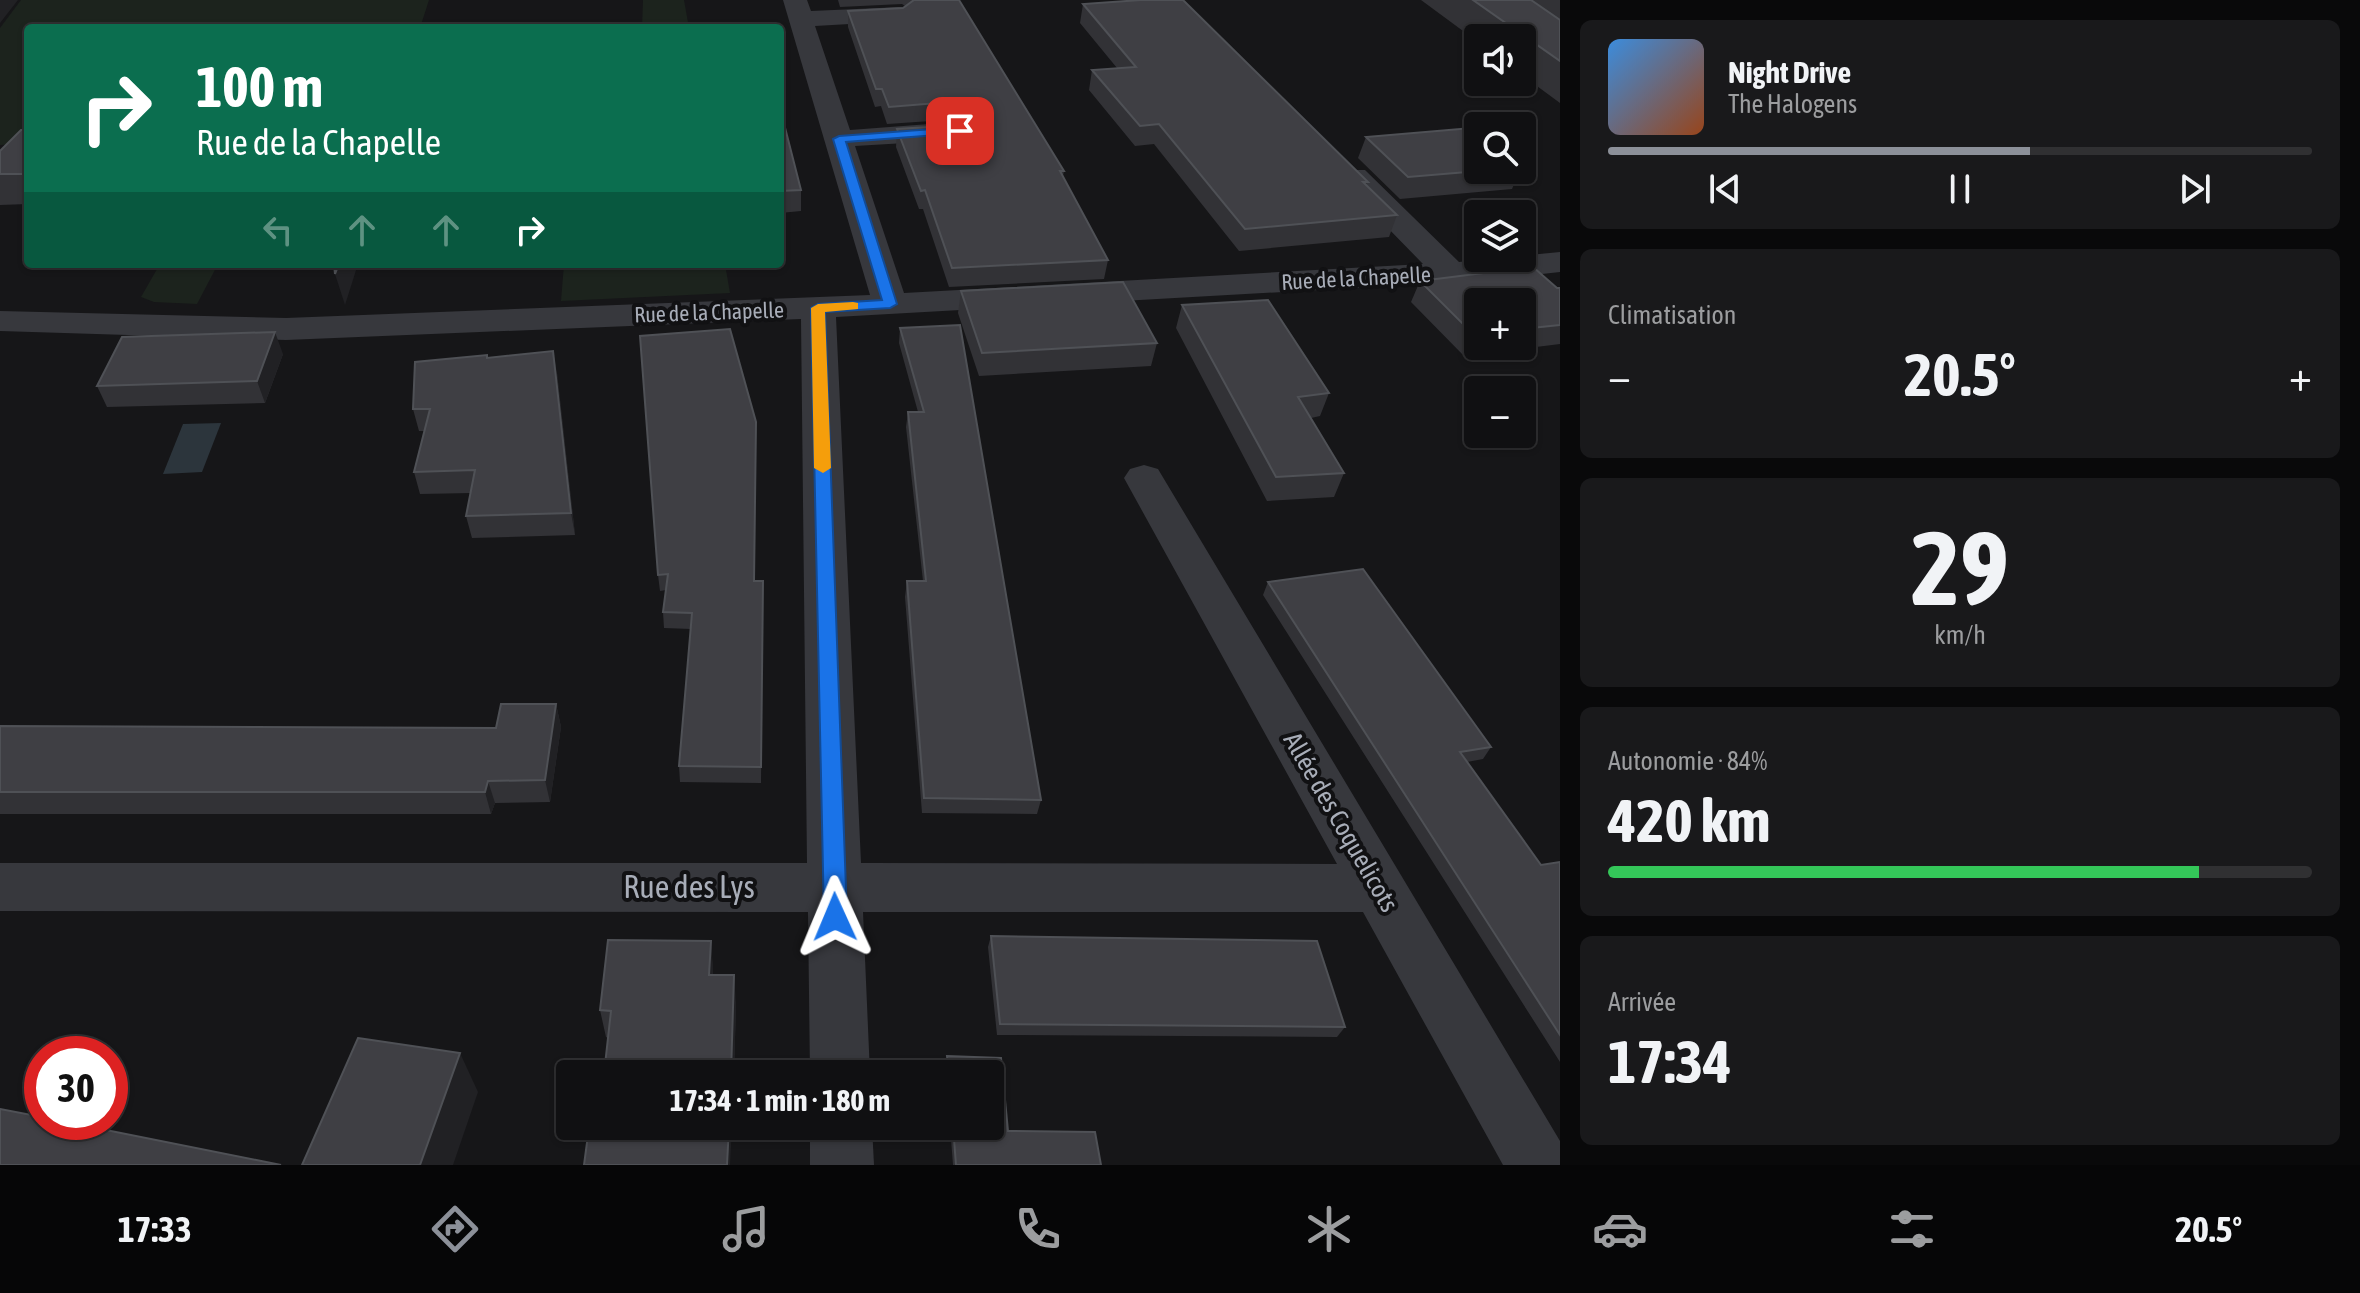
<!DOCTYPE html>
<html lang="fr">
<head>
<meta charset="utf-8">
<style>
	:root { --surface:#101012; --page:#19191b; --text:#f1f3f6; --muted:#9c9d9f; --line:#303032; --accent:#8c9099 }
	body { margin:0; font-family:"Asap Condensed",sans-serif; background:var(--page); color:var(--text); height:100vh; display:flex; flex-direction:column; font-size:30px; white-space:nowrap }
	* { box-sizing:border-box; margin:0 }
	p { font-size:26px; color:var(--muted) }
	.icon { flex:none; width:44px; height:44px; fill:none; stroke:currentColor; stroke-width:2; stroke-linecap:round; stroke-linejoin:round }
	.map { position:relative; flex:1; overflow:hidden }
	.panel { display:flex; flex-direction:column; gap:20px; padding:20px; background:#09090a; width:800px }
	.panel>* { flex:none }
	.top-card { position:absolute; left:24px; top:24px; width:760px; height:244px; border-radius:8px; box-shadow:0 2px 6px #0004,0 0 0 2px var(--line); background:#0b6e4f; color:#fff; overflow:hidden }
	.buttons { position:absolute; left:1464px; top:24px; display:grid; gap:16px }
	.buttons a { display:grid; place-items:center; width:72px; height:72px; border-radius:8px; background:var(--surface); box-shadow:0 2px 6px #0004,0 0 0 2px var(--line); font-size:40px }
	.speed { position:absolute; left:24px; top:1036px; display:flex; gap:16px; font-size:40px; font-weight:700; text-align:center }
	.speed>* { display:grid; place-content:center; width:104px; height:104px; border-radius:50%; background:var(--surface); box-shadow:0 2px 6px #0004,0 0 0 2px var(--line); line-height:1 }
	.speed .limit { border:12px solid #d22; background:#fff; color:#111 }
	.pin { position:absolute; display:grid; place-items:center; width:68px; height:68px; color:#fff; margin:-34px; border-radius:16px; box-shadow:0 4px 12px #0006 }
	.me { position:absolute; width:88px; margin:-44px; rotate:359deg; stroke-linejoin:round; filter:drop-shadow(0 0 6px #0008) }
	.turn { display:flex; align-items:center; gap:28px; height:168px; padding:0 40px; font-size:36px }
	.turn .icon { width:104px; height:104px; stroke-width:2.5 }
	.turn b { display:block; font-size:56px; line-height:68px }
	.lanes { display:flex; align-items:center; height:76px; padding:0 40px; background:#0003; justify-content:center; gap:40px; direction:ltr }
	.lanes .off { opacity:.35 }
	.big { font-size:60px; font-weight:700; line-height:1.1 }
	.panel .widget { flex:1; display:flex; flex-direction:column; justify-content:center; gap:12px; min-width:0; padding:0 28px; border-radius:12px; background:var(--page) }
	.panel .dial { align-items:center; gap:0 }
	.dial b { font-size:104px; line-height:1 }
	.song { display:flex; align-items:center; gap:24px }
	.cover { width:96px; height:96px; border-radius:12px; background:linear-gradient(135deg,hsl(210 70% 55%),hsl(20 70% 35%)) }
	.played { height:8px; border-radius:4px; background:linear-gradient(90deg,var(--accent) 60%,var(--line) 60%) }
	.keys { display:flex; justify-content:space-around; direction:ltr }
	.heat { display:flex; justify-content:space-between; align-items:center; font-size:44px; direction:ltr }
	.charge { height:12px; border-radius:6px; background:linear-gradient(90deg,#34c759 84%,var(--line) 0) }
	.trip { position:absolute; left:556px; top:1060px; width:448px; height:80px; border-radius:8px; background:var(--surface); box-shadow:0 2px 6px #0004,0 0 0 2px var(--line); font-weight:700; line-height:80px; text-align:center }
	.dock { display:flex; height:128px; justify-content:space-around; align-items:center; background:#060607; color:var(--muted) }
	.dock .icon { width:56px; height:56px }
	.dock .active { color:var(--accent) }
	.dock b { font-size:36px; color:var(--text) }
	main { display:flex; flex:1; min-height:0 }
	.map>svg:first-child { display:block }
</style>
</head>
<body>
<main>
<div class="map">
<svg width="1560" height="1165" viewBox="0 0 1560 1165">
	<rect width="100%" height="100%" fill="#161618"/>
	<g fill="#1c231d">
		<path d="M21 0H429L420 28H28V144L0 145V28Z"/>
		<path d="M643 0H684L689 28H642Z"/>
		<path d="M160 264H218L197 304 154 302 141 297Z"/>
		<path d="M564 264H725L730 293 561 301Z"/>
	</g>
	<path fill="#2c353c" d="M221 423 202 472 163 474 183 424Z"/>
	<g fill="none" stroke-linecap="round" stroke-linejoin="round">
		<g fill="#37383d" fill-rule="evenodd">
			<path d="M783 0H807L811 11 902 7 914 14 902 21 815 26 850 130 956 122 966 125 970 131 966 137 956 140 855 146 904 293 1423 264 1343 182 1339 176 1343 170H1365L1459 262 1560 252V272L1477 281 836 317 861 863 1337 864 1124 478 1130 469 1144 465 1158 469 1560 1141V1165H1503L1363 912H863L870 1074H810L808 912 0 911V863H807L801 319 286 340 0 331V311L286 318 870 295Z"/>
			<path d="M810 1126H872L874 1165H810Z"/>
		</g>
	</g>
	<g fill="#323236" fill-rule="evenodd">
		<path d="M838 0H959L1064 171 1063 176 1108 260 1104 279 949 287 923 209H919L896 147 897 129 963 125 971 122 960 119 887 124 881 106 875 107 848 27V11L903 8 905 6 902 4 840 7Z"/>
		<path d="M1421 0H1560V103L1522 75V38H1478V42Z"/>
		<path d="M1083 4 1368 182 1366 185 1397 215 1389 237 1239 251 1154 144 1135 146 1089 90 1092 70 1117 68 1080 23Z"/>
		<path d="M780 108 801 190V211L780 213Z"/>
		<path d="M28 130V204L0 205V151Z"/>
		<path d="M1366 137 1478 170H1520L1512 189 1400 199 1358 158Z"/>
		<path d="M1420 281 1560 288V344L1464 356 1411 302ZM1478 302H1522V346H1478Z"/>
		<path d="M961 291 1157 343 1151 366 979 376 958 313Z"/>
		<path d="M1182 305 1329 393 1320 416 1311 418 1344 473 1334 497 1267 501 1176 328Z"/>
		<path d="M900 328 1041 800 1037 814 922 813 905 597 907 581H923L906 427 908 412H918L899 343Z"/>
		<path d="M730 329 754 581 763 597 761 783 680 782 679 766 691 629 664 628 663 612 666 590 660 591 658 575Z"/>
		<path d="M283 354 265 403 107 407 97 386Z"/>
		<path d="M488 358 557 373 575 535 472 538 466 516 471 493 420 494 414 472 424 431H419L413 409Z"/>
		<path d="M1268 582 1491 747 1483 759 1467 762 1541 865 1560 862V1062L1263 595Z"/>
		<path d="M556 704 561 727 550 802 495 803 491 814H0V726L496 728Z"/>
		<path d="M991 936 1345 1027 1337 1037 997 1035 988 947Z"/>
		<path d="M711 941 713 975 736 1003 734 1074H604L608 1038 606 1037 600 1010Z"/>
		<path d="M947 1056 1001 1058 1008 1131 1095 1132 1101 1165H953L950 1126H990V1074H945V1066Z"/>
	</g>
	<g fill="#212124">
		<path d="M0 0H18L0 23Z"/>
		<path d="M339 264H358L345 305 335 274Z"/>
		<path d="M275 332 283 354 265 403 257 381Z"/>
		<path d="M553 351 557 373 575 535 571 513Z"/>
		<path d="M556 704 561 727 550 802 545 780Z"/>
		<path d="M488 781 495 803 491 814 485 792Z"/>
		<path d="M711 941 713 970 711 1003 709 975Z"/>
		<path d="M734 975 736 1003 734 1074H731Z"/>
		<path d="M460 1053 478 1092 453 1165H420Z"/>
		<path d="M729 1126H732L730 1165H727Z"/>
	</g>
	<g fill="#3f3f44" stroke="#4f5156" stroke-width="2">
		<path d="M914 0H959L1064 171H1060L1108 260 952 268 925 190 921 191 897 129 963 125 975 121 979 112 973 105 962 101 889 107 882 89H876L848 11 903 8Z"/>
		<path d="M1141 0H1183L1368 182H1363L1397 215 1245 229 1159 124 1140 126 1092 70 1136 67 1083 4Z"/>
		<path d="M1473 0H1531L1560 20V61Z"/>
		<path d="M780 108 801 190 780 191Z"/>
		<path d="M1472 128 1478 132V170H1491L1408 177 1366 137Z"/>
		<path d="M21 130H28V174H0V151Z"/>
		<path d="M334 264H339L335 274Z"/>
		<path d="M1533 267 1557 288H1560V325L1522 329V302H1478V334L1474 335 1420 281Z"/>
		<path d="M1123 282 1157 343 982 353 961 291Z"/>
		<path d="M1268 300 1329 393 1298 397 1344 473 1276 477 1182 305Z"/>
		<path d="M960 325 1041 800 924 798 907 581H926L908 412H924L900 328Z"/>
		<path d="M730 329 756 422 754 581H763L761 767 679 766 692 613 663 612 668 574 658 575 640 336Z"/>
		<path d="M275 332 257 381 97 386 122 337Z"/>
		<path d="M553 351 571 513 466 516 475 470 414 472 430 409H413L415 362 487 355V358Z"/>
		<path d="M1363 569 1491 747 1460 752 1541 865 1560 862V1035L1268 582Z"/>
		<path d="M501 704H556L545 780 488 781 485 792H0V726L496 728Z"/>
		<path d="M991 936 1317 941 1345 1027 1000 1024Z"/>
		<path d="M608 940 711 941 709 975H734L731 1074H604L611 1011 600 1010Z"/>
		<path d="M358 1038 460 1053 420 1165H302Z"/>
		<path d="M947 1056 1001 1058 1008 1131 1095 1132 1101 1165H956L953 1126H990V1074H949Z"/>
		<path d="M0 1109 42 1117V1122H66L281 1165H0Z"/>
		<path d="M599 1126H729L727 1165H584L588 1135H598Z"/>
	</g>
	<path fill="#1a73e8" stroke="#114b97" stroke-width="2" d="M960 127 966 131 964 133 846 142 897 304 890 308 825 312 847 917 843 925 835 928 827 925 824 917 811 308 818 304 882 300 833 139 839 136Z"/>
	<path fill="#f59e0b" d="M853 302 858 303V309L825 312 831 468 823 473 814 468 811 308 818 304Z"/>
	<g text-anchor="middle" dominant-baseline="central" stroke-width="8" stroke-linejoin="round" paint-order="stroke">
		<g font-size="22" fill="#a8adb8" stroke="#111113">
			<text transform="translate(1356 278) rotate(-3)">Rue de la Chapelle</text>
			<text transform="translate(709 312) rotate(-2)">Rue de la Chapelle</text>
		</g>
		<g font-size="26" fill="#a8adb8" stroke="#111113">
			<text transform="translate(1341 822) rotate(60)">Allée des Coquelicots</text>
		</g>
		<g font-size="32" fill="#a8adb8" stroke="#111113">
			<text x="689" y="886">Rue des Lys</text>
		</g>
	</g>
</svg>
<div class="buttons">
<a><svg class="icon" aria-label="sound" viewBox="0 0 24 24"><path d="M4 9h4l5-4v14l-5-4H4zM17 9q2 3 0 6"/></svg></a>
<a><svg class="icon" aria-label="search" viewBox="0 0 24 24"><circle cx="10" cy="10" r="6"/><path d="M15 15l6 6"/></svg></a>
<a><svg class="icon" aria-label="layers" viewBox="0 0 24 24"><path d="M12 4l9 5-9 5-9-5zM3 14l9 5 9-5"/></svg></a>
<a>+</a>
<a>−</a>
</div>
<div class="speed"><div class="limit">30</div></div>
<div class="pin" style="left:960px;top:131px;background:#d93025"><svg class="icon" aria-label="arrive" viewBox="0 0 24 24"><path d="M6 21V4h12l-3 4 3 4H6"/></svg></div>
<svg class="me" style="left:835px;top:917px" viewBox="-20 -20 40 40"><path d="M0-17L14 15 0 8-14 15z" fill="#1a73e8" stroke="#fff" stroke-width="4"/></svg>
<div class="trip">17:34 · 1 min · 180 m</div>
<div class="top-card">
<div class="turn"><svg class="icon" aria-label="right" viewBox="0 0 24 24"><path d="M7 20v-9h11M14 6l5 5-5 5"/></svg><div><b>100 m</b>Rue de la Chapelle</div></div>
<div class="lanes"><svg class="icon off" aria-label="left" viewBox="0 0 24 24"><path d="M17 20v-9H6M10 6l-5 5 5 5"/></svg><svg class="icon off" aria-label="ahead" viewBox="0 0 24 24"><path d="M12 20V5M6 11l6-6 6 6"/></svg><svg class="icon off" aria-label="ahead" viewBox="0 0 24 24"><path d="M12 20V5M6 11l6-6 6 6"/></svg><svg class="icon" aria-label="right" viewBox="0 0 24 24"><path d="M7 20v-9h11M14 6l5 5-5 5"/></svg></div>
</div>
</div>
<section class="panel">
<div class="widget">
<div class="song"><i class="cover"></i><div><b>Night Drive</b><p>The Halogens</p></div></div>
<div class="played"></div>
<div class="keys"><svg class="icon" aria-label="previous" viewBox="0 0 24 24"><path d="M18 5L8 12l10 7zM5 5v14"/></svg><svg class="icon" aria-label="pause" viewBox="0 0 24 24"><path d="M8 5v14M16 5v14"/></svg><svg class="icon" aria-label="next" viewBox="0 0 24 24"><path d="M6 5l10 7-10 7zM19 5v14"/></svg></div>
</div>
<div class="widget"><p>Climatisation</p>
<div class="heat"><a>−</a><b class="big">20.5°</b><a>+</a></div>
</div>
<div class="widget dial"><b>29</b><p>km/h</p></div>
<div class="widget"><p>Autonomie · 84%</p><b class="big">420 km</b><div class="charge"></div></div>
<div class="widget"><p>Arrivée</p><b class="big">17:34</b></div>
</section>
</main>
<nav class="dock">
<b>17:33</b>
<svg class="icon active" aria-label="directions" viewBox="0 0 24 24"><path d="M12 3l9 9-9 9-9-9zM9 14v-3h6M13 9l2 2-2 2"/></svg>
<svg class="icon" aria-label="music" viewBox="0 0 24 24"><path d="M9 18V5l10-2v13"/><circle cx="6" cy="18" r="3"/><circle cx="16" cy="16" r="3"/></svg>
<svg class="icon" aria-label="phone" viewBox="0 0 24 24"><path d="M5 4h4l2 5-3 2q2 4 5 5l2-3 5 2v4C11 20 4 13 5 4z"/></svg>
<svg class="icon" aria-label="climate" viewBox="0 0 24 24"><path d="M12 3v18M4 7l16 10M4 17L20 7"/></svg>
<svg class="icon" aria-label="car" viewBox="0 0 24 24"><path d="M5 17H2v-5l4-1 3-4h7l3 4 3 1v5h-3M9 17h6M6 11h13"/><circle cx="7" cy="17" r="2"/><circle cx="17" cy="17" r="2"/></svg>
<svg class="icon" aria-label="filters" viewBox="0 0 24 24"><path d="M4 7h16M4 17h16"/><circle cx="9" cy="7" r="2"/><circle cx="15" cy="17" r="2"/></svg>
<b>20.5°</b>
</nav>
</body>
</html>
